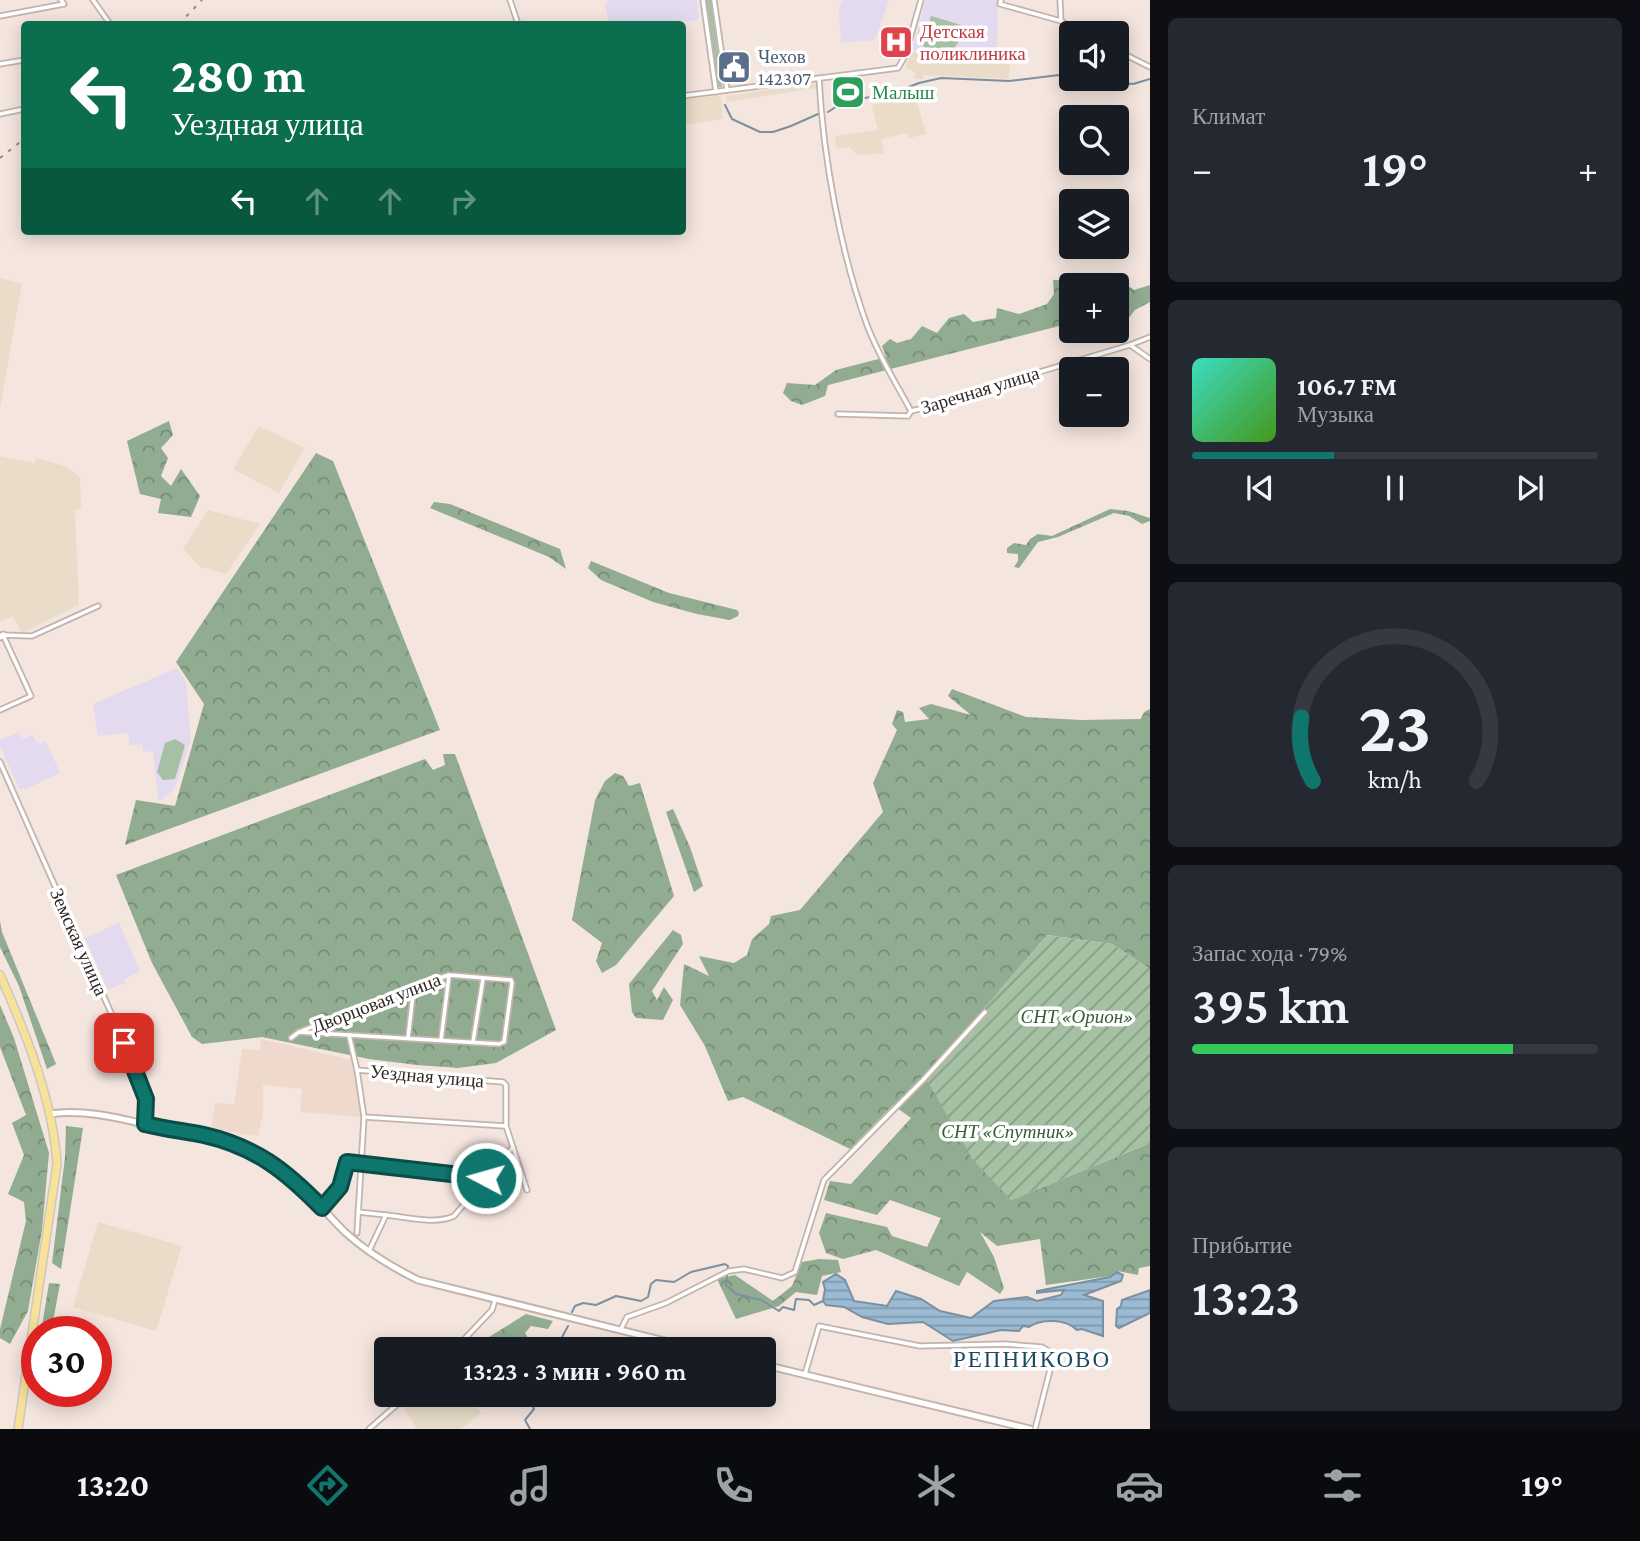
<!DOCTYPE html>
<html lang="ru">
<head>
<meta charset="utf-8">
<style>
	:root { --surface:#171b24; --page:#242831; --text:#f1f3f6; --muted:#9ea1a6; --line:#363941; --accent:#0f766e }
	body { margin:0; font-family:"Crimson Pro",serif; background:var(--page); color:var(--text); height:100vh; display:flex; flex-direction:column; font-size:26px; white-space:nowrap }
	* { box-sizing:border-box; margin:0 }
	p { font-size:23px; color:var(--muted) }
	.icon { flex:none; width:38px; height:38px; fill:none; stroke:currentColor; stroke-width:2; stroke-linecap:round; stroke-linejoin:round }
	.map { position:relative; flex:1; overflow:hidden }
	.panel { display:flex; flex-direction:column; gap:18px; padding:18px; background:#0d0f14; width:490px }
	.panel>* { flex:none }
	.banner { position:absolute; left:21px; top:21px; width:665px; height:214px; border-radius:7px; box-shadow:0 4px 18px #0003; background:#0b6e4f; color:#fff; overflow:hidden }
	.controls { position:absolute; left:1059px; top:21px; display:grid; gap:14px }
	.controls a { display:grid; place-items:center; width:70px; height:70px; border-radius:7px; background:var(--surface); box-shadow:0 4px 18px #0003; font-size:35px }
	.speed { position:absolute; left:21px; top:1316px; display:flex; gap:14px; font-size:35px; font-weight:700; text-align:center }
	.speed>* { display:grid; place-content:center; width:91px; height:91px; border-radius:50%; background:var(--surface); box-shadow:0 4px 18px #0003; line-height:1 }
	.speed .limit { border:10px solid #d22; background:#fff; color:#111 }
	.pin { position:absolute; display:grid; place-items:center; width:60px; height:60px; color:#fff; margin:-30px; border-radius:14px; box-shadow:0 4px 10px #0006 }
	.me { position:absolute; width:77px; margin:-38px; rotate:276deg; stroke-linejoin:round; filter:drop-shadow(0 0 5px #0008) }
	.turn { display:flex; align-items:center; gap:24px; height:147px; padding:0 35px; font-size:32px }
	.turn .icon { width:91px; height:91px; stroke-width:2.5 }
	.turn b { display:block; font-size:49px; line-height:60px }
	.lanes { display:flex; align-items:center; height:66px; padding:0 35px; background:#0003; justify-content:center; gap:35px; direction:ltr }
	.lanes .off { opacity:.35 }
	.big { font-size:52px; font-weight:600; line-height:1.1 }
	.panel .widget { flex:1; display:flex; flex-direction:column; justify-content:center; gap:10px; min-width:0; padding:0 24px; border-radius:10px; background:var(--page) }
	.panel .dial { align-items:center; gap:0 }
	.dial svg { height:182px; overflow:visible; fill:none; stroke:var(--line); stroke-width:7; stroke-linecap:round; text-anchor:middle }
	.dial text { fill:var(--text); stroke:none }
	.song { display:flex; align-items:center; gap:21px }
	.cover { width:84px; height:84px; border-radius:10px; background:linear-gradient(135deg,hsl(170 70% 55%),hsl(100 70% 35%)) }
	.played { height:7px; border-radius:4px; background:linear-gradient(90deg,var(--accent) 35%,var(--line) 35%) }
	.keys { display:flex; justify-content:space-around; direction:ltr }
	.heat { display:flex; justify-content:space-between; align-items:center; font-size:38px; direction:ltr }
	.charge { height:10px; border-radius:5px; background:linear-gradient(90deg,#34c759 79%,var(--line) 0) }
	.trip { position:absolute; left:374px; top:1337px; width:402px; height:70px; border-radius:7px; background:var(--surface); box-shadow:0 4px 18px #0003; font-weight:600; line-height:70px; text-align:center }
	.dock { display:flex; height:112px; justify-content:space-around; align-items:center; background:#090b0e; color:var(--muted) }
	.dock .icon { width:49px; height:49px }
	.dock .selected { color:var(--accent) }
	.dock b { font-size:32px; color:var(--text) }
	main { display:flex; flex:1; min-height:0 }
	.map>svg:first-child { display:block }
</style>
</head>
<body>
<main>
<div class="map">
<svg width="1150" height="1429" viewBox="0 0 1150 1429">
	<defs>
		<pattern id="forest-crowns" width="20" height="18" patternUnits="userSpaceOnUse" patternTransform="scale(1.75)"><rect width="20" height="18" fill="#91ac90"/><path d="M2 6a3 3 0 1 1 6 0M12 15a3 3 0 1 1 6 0" fill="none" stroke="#778c76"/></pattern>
		<pattern id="garden-furrows" width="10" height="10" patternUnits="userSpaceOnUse" patternTransform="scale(1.75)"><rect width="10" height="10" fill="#a5c0a3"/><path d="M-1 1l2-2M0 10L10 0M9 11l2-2" fill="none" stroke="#879c85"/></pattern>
		<pattern id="water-rules" width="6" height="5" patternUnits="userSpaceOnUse" patternTransform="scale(1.75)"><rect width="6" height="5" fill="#9bbbd4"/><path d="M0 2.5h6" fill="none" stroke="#7f98ac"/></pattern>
	</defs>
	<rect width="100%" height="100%" fill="#f4e5de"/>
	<path fill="#efd9cd" d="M261 1039 352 1060 361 1117 300 1112 302 1089 263 1085V1113L258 1136 211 1129 215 1102 234 1105 242 1049 260 1050Z"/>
	<g fill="#e9ddc9">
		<path d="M911 52 929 56 1010 62 1009 79 923 75V79H915V72L906 68Z"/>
		<path d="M816 83V88L727 102 726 96Z"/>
		<path d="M915 95 926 134 909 138 907 133 881 139 884 153 858 155 849 147 836 149 835 136 878 130 872 105Z"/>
		<path d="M721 96 723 119 683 125V98Z"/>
		<path d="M0 278 22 283 0 408Z"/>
		<path d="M259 426 305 448 279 493 233 469Z"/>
		<path d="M0 456 36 463 35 458 65 466 80 477 81 508 75 511 79 605 22 633 13 616 0 622Z"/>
		<path d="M208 510 260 524 226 574 200 567 183 549Z"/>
		<path d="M98 1222 182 1246 156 1331 73 1307Z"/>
		<path d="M416 1395H468L481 1413 461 1429H417L403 1407Z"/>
	</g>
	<g fill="#e4daef">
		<path d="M608 0H697L699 20 663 24H610L605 6Z"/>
		<path d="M842 0H889L875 40 841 43 839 10Z"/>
		<path d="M926 0H998L997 51 971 54 912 50Z"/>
		<path d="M177 668 186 682 191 739 175 788 162 800 158 799 153 752 143 751 142 744 130 746 128 733 98 736 93 704Z"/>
		<path d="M19 732 22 739 32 735 36 742 40 744 46 741 60 773 26 789 24 787 20 790 0 747V740Z"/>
		<path d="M119 923 140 971 124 979 125 983 108 990 85 938Z"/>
	</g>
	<g fill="#a5c0a3">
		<path d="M705 0H712L722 88 717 86Z"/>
		<path d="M931 16 978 30 975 40 956 35 959 41 953 50 925 48 920 41 924 32 950 33 928 26Z"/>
		<path d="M175 739 185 745 175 779 163 780 157 772 165 743Z"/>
	</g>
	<g fill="url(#forest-crowns)">
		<path d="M1053 280H1063L1071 292V323L828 385 825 396 802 405 791 401 783 393 787 383 815 385 836 370 886 357 882 346 890 339 897 343 911 339 922 326 937 333 949 318 964 314 973 322 996 318 997 308 1019 314 1047 304 1054 294Z"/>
		<path d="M1116 282 1124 283 1134 290 1150 285V302L1135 310 1127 320 1117 321Z"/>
		<path d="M169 421 173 435 161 448 168 458 161 476 171 486 181 469 200 496 191 517 158 513 161 499 140 494 127 441Z"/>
		<path d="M316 453 333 461 440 730 125 845 136 800 175 806 204 704 176 662Z"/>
		<path d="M434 502 450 504 560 549 566 569 549 557 430 508Z"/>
		<path d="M1110 509 1128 511 1150 518V521L1142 524 1129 516 1114 513 1058 537 1038 542 1019 568 1014 567 1018 561V554L1007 553V548L1014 543 1026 545 1030 539 1038 534 1052 536Z"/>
		<path d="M591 561 669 593 737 610 739 613 738 616 730 620 697 614 653 602 601 580 588 568Z"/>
		<path d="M952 689 1026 717 1081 720 1141 719 1144 712 1150 709V969L1112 944 1047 935 999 991 1011 1200 1150 1143V1266L1139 1268 1138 1275 1117 1271 1110 1276 1046 1285 1040 1239 997 1246 980 1232 994 1257 1004 1288 1000 1294 967 1272 959 1286 876 1250 843 1259 826 1253 819 1233 826 1213 887 1227 892 1236 927 1247 941 1218 890 1200 877 1215 824 1200 830 1181 851 1184 911 1118 893 1105 850 1149 743 1097 728 1101 705 1046 680 1005 684 964 709 976 699 956 734 963 747 955 752 939 769 924 771 916 800 910 883 812 873 783 897 730 892 724 897 710 903 712 905 722 929 719 919 708 931 704 971 715 948 696Z"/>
		<path d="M443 754H455L556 1030 496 1063 458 1068 417 1065 369 1059 262 1037 202 1044 192 1037 152 963 116 875 425 759 433 770 445 765Z"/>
		<path d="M615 773 623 776 629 786 640 783 674 896 616 965 602 973 596 961 602 943 572 920 595 800 605 781Z"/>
		<path d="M673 809 690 847 703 886 694 892 666 812Z"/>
		<path d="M0 921 2 932 56 1064 47 1069 19 986 0 947Z"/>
		<path d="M673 930 681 935 683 944 652 991 657 1000 664 987 673 1000 663 1020 636 1018 632 1012 629 984Z"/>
		<path d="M0 1005 14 1038 49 1153 42 1230 28 1311 10 1344 0 1338V1329L26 1221 24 1202 8 1194 24 1155 12 1123 26 1115 0 1047Z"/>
		<path d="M66 1126 83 1128 61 1269 52 1263 65 1157Z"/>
		<path d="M819 1259 838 1260 841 1272 822 1276 817 1295 796 1292 779 1306 736 1319 717 1279 735 1275 773 1301 792 1286 802 1262Z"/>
		<path d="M49 1283 60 1284 51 1332H41Z"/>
		<path d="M526 1314 553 1321 548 1329 531 1326 525 1333 533 1346 497 1349 489 1337Z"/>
	</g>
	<path fill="url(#garden-furrows)" d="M1047 935 1112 944 1150 969V1143L1011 1200 973 1160 925 1077Z"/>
	<g fill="url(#water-rules)" stroke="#7b90a0" stroke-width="2">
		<path d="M1117 1272 1123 1275 1121 1281 1084 1295 1103 1301V1336L1082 1329 1077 1330C1066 1319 1042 1318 1029 1327L1023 1326 1019 1331 1001 1330 953 1341 923 1322 888 1324 862 1317 844 1307 826 1305 823 1301 825 1289 823 1282 836 1274 845 1280 854 1301 887 1306 896 1291 921 1299 940 1311 971 1318 994 1301 1027 1297 1037 1301 1061 1295 1064 1290 1037 1293V1291L1110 1277Z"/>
		<path d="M1150 1290V1313L1119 1328 1116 1326 1117 1309 1121 1306 1122 1300Z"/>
	</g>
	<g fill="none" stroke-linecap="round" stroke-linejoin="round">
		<g stroke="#7b90a0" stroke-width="2">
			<path d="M1079 79 1133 84 1150 79"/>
			<path d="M725 105 732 119 760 132H773L791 126 818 114"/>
			<path d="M828 112 837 106H850L865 98 896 92 919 83 941 78 1009 81 1059 75 1071 77"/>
			<path d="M572 1312 575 1306 583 1303 596 1305 616 1296 641 1301 648 1297 651 1284 656 1280 674 1282 691 1272 725 1264 728 1266 726 1285 736 1294 761 1300 779 1311 783 1307 794 1310 796 1299 809 1300 814 1305 823 1301"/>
			<path d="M539 1349 560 1341 568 1326"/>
			<path d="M528 1395 534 1409 525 1420 530 1429"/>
		</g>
		<g stroke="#c2b4ad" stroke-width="7">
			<g id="minor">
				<path d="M93 0 110 24"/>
				<path d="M510 0 518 24"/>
				<path d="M703 0 716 92"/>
				<path d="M714 0 727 90"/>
				<path d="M1001 0 1000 4 1061 21"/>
				<path d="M1060 0 1061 21 1083 33"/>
				<path d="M0 16 64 4 61 0"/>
				<path d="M1116 50 1150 67"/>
				<path d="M0 64 24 60"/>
				<path d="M819 78C823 156 840 251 867 325 878 355 896 383 911 411L975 396 1016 379 1130 345 1150 337"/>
				<path d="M682 96 898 68 905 56 921 0"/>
				<path d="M0 114 24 109"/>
				<path d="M1130 345 1150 359"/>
				<path d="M838 414 908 416 911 411"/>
				<path d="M0 710 31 696 3 635 32 636 98 606"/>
				<path d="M0 762 131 1058 146 1099 145 1124"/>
				<path d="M349 1035 357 1070"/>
				<path d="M291 1038 299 1032 414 986 449 975 511 980 512 983 505 1035 504 1042 499 1044 299 1032"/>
				<path d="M408 1038 414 986"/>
				<path d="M441 1040 449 976"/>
				<path d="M473 1042 483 979"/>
				<path d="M364 1117 505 1126"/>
				<path d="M469 1198C502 1213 501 1202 519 1175"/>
				<path d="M322 1208 340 1187 347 1162 485 1178"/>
				<path d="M358 1212 386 1215"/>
				<path d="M357 1233 364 1117 357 1070 503 1082 506 1085V1126L527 1190"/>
				<path d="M369 1251 386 1215C406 1217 436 1225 454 1216L513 1147"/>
				<path d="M621 1329 627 1317 666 1303 729 1271 744 1269 782 1278 795 1272 824 1180 923 1080 985 1012"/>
				<path d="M455 1349 492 1310 495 1300"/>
				<path d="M805 1374 819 1326 920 1346 1004 1344 1042 1347 1054 1354 1035 1429"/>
				<path d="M369 1429 408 1395"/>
			</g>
		</g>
		<g stroke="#c2b4ad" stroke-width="9">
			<g id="tertiary">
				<path d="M0 637 3 635"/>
				<path d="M50 1114C88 1108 129 1121 166 1129 214 1139 250 1144 290 1176 311 1193 327 1215 346 1233 368 1253 392 1267 418 1280L697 1349"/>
				<path d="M765 1365 1030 1429"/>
			</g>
		</g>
		<g stroke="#c9c8c7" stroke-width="10">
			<path id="primary" d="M0 975C26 1033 53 1101 57 1164L18 1429"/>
		</g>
		<use href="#minor" stroke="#fff" stroke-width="3.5"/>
		<use href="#tertiary" stroke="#fff" stroke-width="5"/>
		<use href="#primary" stroke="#f9e298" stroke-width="7"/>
		<g stroke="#948984" stroke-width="2" stroke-dasharray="3.5 7" stroke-linecap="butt">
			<path d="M179 24 202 0"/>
			<path d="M0 158 24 139"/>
		</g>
	</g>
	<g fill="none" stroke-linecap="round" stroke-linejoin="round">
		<g stroke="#0a4d48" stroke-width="18">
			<path id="route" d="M124 1043 146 1099 145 1124C165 1129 184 1131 204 1135 256 1147 286 1171 322 1208L340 1187 347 1162 486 1178"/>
		</g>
		<use href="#route" stroke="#0f766e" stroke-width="12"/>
	</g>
	<defs>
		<g id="hospital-square" transform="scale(1.75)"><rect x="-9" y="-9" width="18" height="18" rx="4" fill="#e0444e" stroke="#fff"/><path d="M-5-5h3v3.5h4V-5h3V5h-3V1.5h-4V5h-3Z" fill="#fff"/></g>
		<g id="civic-square" transform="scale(1.75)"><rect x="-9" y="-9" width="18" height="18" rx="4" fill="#5c6f8a" stroke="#fff"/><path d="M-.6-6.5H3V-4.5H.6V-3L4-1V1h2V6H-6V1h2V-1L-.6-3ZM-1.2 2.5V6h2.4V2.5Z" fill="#fff"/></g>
		<g id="stadium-square" transform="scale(1.75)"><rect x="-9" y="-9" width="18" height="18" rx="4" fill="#2e9e5b" stroke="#fff"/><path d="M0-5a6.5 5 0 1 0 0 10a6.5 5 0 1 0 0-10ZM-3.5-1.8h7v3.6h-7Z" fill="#fff"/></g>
	</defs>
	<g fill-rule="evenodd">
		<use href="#hospital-square" x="896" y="42"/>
		<use href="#civic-square" x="734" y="67"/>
		<use href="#stadium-square" x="848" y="92"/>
	</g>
	<g text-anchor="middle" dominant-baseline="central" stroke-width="7" stroke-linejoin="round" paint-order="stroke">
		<g font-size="19" fill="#be3a42" stroke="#fff" text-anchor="start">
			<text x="920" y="31">Детская<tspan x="920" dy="22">поликлиника</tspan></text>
		</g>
		<g font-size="19" fill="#4e5e75" stroke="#fff" text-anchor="start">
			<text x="758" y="56">Чехов<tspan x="758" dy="22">142307</tspan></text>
		</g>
		<g font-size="19" fill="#27864d" stroke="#fff" text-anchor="start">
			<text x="872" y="92">Малыш</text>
		</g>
		<g font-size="19" fill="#302a27" stroke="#fff">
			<text transform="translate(980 390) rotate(-17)">Заречная улица</text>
			<text transform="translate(79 942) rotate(66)">Земская улица</text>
			<text transform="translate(376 1003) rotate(-21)">Дворцовая улица</text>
			<text transform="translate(427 1076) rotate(5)">Уездная улица</text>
		</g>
		<g font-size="19" font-style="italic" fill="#355e35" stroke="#fff">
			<text x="1077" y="1016">СНТ «Орион»</text>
			<text x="1008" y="1131">СНТ «Спутник»</text>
		</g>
		<g font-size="23" letter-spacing="2" fill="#1b495d" stroke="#fff">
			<text x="1032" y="1359">РЕПНИКОВО</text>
		</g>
	</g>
</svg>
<div class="controls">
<a><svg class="icon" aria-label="sound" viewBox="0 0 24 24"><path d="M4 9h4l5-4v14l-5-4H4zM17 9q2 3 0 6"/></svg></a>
<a><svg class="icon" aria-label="search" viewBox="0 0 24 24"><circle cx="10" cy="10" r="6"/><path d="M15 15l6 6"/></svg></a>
<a><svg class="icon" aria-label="layers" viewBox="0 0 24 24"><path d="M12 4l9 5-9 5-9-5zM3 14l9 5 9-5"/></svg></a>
<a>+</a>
<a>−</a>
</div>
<div class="speed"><div class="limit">30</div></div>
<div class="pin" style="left:124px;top:1043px;background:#d93025"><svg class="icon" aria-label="arrive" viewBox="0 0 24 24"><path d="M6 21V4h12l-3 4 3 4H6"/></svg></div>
<svg class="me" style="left:486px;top:1178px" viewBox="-20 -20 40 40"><circle r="17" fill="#0f766e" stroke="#fff" stroke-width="3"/><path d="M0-11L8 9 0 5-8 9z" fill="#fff"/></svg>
<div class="trip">13:23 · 3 мин · 960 m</div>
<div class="banner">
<div class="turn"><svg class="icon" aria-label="left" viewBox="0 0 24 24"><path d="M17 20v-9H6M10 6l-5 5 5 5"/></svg><div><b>280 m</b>Уездная улица</div></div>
<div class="lanes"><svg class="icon" aria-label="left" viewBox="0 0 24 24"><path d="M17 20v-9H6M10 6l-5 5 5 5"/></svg><svg class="icon off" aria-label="ahead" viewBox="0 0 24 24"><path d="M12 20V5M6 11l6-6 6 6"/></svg><svg class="icon off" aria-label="ahead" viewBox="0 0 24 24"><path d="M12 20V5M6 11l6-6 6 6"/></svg><svg class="icon off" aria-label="right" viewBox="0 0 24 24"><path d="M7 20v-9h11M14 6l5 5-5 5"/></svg></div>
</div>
</div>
<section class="panel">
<div class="widget"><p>Климат</p>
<div class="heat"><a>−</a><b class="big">19°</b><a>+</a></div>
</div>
<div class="widget">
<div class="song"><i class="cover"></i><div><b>106.7 FM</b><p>Музыка</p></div></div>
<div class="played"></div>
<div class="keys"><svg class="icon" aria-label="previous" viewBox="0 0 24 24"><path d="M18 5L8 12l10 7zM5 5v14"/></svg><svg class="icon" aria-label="pause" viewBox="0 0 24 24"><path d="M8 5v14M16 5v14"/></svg><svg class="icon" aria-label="next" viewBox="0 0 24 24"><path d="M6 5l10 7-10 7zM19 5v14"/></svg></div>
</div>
<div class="widget dial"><svg viewBox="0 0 100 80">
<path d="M14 69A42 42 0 1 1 86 69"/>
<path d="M14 69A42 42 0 0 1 9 41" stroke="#0f766e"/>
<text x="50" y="56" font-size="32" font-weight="700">23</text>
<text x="50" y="72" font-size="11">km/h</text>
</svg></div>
<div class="widget"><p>Запас хода · 79%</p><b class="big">395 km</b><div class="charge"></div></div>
<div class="widget"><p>Прибытие</p><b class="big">13:23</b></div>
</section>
</main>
<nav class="dock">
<b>13:20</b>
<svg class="icon selected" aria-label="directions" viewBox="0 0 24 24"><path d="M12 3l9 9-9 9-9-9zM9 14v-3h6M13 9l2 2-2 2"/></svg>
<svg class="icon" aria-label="music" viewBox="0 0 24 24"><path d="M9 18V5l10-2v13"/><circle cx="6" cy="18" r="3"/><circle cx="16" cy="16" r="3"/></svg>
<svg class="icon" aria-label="phone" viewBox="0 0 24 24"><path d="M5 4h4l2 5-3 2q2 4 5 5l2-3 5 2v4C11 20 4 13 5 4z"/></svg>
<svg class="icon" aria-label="climate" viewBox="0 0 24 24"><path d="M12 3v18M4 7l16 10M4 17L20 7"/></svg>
<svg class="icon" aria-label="car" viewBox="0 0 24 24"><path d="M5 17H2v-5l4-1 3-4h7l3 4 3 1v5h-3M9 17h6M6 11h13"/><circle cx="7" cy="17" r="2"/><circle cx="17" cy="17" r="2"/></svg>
<svg class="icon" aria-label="filters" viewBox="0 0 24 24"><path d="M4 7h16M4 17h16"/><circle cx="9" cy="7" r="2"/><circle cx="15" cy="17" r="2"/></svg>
<b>19°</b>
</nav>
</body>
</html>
